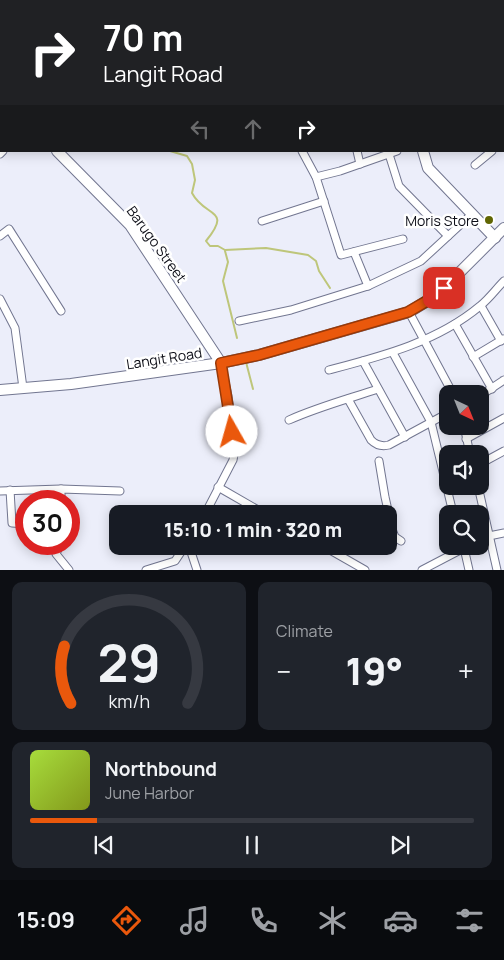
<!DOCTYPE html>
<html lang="en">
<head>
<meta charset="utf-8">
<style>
	:root { --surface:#171b24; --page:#20242c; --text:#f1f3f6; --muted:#9ea1a6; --line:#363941; --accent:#ea580c }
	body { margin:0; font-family:Manrope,sans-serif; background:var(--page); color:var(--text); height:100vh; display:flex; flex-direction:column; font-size:19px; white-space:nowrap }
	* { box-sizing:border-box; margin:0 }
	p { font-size:16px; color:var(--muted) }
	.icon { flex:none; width:28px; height:28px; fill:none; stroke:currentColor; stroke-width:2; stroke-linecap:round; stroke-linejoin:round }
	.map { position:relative; height:570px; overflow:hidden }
	.sheet { display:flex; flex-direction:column; gap:12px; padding:12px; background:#0d0f14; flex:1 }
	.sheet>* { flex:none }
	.banner { position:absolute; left:0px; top:0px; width:505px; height:152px; box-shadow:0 2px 12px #0003; background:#202124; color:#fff; overflow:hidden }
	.needle { width:32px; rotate:137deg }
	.buttons { position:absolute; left:439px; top:385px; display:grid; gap:10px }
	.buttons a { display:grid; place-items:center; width:50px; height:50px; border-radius:10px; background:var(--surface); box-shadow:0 2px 12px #0003; font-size:25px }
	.speed { position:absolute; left:15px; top:490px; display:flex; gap:10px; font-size:25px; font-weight:700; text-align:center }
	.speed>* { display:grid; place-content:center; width:65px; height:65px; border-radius:50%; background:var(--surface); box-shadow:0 2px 12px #0003; line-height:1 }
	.speed .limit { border:8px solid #d22; background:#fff; color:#111 }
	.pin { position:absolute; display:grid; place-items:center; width:42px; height:42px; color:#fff; margin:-21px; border-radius:10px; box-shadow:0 2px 8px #0006 }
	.me { position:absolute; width:55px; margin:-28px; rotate:353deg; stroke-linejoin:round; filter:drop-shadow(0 0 4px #0008) }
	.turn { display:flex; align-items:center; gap:18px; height:105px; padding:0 20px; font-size:22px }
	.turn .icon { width:65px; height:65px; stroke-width:2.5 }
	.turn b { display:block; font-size:35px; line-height:42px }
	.lanes { display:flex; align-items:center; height:48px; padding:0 20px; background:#0003; justify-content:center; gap:25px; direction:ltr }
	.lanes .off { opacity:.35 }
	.big { font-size:38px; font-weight:800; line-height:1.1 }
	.sheet .tile { flex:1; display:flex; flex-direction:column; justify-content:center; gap:8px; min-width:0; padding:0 18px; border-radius:10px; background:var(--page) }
	.sheet .dial { align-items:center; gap:0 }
	.dial svg { height:130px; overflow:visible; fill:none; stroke:var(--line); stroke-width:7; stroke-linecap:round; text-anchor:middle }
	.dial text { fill:var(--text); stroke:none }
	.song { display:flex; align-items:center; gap:15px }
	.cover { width:60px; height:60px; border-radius:8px; background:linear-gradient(135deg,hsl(80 70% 55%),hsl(70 70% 35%)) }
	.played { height:5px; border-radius:2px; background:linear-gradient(90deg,var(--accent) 15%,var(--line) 15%) }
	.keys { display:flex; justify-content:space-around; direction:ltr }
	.heat { display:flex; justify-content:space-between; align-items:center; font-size:28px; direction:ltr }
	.sheet .tiles { flex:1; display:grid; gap:12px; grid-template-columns:1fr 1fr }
	.tile:last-child { grid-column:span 2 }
	.trip { position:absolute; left:109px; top:505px; width:288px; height:50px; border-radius:10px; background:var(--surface); box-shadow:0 2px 12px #0003; font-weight:800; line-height:50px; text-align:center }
	.tabs { display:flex; height:80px; justify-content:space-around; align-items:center; background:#090b0e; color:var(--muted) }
	.tabs .icon { width:35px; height:35px }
	.tabs .active { color:var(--accent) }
	.tabs b { font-size:22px; color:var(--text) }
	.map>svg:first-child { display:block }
</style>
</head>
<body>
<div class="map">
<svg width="504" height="570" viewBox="0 0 504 570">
	<rect width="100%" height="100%" fill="#eceefa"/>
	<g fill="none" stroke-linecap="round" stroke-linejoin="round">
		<g stroke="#bec67a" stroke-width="2">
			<path d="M76 0 79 1"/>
			<path d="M170 151 187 156 192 164 195 180 192 193C205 218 233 208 206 241L210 246H218L225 250 266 248 308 255 316 261 319 271 330 288"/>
			<path d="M225 251 228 262 223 281 237 338"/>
			<path d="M246 362 253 389"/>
		</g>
		<g stroke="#727690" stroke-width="9">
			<g id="street">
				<path d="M53 0 54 1"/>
				<path d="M115 0 116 1"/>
				<path d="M171 0 172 1"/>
				<path d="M336 0 337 1"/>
				<path d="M202 1 204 0"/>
				<path d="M242 1 243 0"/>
				<path d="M287 1 288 0"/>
				<path d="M319 1 320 0"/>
				<path d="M378 1 379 0"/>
				<path d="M423 1 424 0"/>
				<path d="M470 1 472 0"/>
				<path d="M302 151 316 177 341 255 403 239"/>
				<path d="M357 151 360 164"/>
				<path d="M388 151 399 186 448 236"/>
				<path d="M0 154 3 151"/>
				<path d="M475 165 492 151"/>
				<path d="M316 177 340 171 397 151"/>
				<path d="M262 221 324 201"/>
				<path d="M0 236 9 229 61 311"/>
				<path d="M354 252 368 286"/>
				<path d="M0 299 15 328 23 388"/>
				<path d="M481 306 501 341"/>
				<path d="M409 312 453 394"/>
				<path d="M239 321 291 310 368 286 421 261 472 214"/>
				<path d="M455 324 492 389"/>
				<path d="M393 353 431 422 453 513"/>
				<path d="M473 357 503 339"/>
				<path d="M363 361 405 437"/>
				<path d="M329 370C382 356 437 342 480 306 489 299 496 289 504 281"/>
				<path d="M480 396 504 380"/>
				<path d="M348 399 371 440C376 445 381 447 389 445L448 413"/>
				<path d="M289 420C318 407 348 399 378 389"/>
				<path d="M464 426 470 454"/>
				<path d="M466 439 504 418"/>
				<path d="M379 461 385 497 393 532 395 537 401 541"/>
				<path d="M480 464 504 451"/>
				<path d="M478 486 497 570"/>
				<path d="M218 487 265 514"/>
				<path d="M61 489V501"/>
				<path d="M10 490 12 523 26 524"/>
				<path d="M0 491 61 489 120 491"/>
				<path d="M205 514 233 460 235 449 228 396 221 363"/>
				<path d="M480 540 489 536 504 533"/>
				<path d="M60 544 56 554 69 570"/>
				<path d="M42 546V544"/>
				<path d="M189 546 197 570"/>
				<path d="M323 546 365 570"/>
				<path d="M464 548 469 570"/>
				<path d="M146 570 175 561 185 546"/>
				<path d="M422 570 468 546"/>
			</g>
		</g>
		<g stroke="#727690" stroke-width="12">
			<g id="secondary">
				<path d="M0 89 1 91"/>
				<path d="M57 151 130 225 221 363"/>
				<path d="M423 151 428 168 495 238"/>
				<path d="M0 390 71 384 221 363 259 355 409 312 432 298 444 288 504 228"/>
			</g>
		</g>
		<use href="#street" stroke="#fff" stroke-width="7"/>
		<use href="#secondary" stroke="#fff" stroke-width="10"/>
	</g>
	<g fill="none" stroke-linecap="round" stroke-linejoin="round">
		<g stroke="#983908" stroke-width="12">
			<path id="route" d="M232 432 221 363 259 355 408 312 432 298 444 288"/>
		</g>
		<use href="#route" stroke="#ea580c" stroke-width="9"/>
	</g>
	<circle fill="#606603" stroke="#fff" stroke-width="2" cx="489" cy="220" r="5"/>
	<g text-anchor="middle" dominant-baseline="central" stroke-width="5" stroke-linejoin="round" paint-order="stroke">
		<g font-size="14" fill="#0c0d16" stroke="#fff" text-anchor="end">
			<text x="479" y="220">Moris Store</text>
		</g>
		<g font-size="14" fill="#0c0d16" stroke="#fff">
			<text transform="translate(157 244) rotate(54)">Barugo Street</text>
			<text transform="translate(164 358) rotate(-9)">Langit Road</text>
		</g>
	</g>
</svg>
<div class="buttons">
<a><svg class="needle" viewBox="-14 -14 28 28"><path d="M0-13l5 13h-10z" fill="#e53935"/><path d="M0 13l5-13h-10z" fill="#9ea1a6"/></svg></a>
<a><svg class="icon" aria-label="sound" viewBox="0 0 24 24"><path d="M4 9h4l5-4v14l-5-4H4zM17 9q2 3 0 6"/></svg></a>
<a><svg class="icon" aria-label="search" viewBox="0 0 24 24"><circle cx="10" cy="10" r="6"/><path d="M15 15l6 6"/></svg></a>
</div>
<div class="speed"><div class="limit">30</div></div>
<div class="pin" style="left:444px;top:288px;background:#d93025"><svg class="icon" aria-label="arrive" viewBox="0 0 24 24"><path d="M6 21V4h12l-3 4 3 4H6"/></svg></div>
<svg class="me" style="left:232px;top:432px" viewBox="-20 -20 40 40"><circle r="19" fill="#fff"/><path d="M0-13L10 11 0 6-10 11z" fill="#ea580c"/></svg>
<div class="trip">15:10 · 1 min · 320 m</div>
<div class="banner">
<div class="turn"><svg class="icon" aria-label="right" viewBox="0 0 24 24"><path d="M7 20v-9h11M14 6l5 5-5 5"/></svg><div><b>70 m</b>Langit Road</div></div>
<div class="lanes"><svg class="icon off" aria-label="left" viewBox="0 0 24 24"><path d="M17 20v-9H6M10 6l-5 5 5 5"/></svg><svg class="icon off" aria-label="ahead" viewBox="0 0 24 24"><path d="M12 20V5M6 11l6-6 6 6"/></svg><svg class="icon" aria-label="right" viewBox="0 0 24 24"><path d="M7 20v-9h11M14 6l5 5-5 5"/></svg></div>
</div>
</div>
<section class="sheet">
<div class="tiles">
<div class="tile dial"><svg viewBox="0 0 100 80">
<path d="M14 69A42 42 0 1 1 86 69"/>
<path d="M14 69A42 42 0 0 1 10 34" stroke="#ea580c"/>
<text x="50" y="56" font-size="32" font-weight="700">29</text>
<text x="50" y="72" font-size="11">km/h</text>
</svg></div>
<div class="tile"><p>Climate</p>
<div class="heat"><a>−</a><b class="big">19°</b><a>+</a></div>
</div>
<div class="tile">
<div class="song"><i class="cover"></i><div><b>Northbound</b><p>June Harbor</p></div></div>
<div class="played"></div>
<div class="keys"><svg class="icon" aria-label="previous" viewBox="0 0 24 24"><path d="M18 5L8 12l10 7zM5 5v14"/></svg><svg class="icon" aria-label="pause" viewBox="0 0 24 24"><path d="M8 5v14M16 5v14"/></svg><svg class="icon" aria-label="next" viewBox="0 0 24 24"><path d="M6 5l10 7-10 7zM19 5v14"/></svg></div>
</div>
</div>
</section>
<nav class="tabs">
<b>15:09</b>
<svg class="icon active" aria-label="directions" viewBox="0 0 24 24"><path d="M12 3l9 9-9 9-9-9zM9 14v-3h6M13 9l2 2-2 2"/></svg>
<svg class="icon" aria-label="music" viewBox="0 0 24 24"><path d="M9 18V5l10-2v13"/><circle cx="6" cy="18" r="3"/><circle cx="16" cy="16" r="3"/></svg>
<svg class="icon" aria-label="phone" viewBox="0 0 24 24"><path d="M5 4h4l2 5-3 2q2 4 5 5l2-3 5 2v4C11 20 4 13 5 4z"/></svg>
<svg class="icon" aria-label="climate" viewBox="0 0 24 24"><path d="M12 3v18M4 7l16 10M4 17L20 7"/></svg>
<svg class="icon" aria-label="car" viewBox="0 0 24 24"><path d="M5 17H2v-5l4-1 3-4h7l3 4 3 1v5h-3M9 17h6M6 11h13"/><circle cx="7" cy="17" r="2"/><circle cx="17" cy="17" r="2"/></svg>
<svg class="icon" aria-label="filters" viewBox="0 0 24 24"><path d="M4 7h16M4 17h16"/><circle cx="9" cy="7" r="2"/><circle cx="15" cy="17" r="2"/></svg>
</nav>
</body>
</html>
